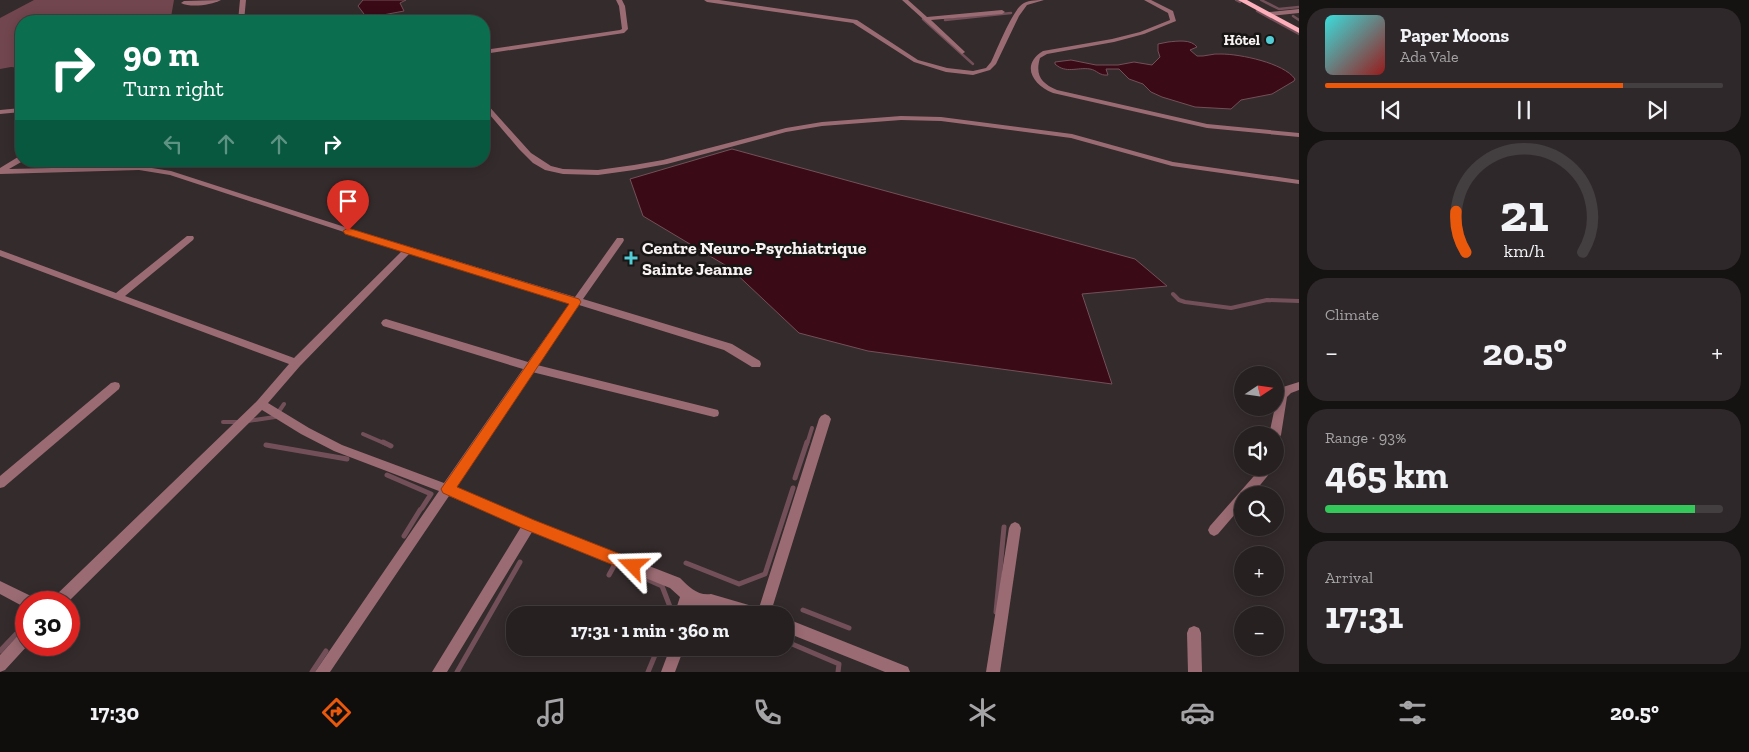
<!DOCTYPE html>
<html lang="en">
<head>
<meta charset="utf-8">
<style>
	:root { --surface:#272021; --page:#2f282a; --text:#f1f3f6; --muted:#a4a3a5; --line:#433e3f; --accent:#ea580c }
	body { margin:0; font-family:"Zilla Slab",serif; background:var(--page); color:var(--text); height:100vh; display:flex; flex-direction:column; font-size:19px; white-space:nowrap }
	* { box-sizing:border-box; margin:0 }
	p { font-size:16px; color:var(--muted) }
	.icon { flex:none; width:28px; height:28px; fill:none; stroke:currentColor; stroke-width:2; stroke-linecap:round; stroke-linejoin:round }
	.map { position:relative; flex:1; overflow:hidden }
	.details { display:flex; flex-direction:column; gap:8px; padding:8px; background:#151212; width:450px }
	.details>* { flex:none }
	.guide { position:absolute; left:15px; top:15px; width:475px; height:152px; border-radius:20px; box-shadow:0 2px 12px #0003,0 0 0 1px var(--line); background:#0b6e4f; color:#fff; overflow:hidden }
	.needle { width:32px; rotate:77deg }
	.controls { position:absolute; left:1234px; top:366px; display:grid; gap:10px }
	.controls a { display:grid; place-items:center; width:50px; height:50px; border-radius:50%; background:var(--surface); box-shadow:0 2px 12px #0003,0 0 0 1px var(--line); font-size:25px }
	.speed { position:absolute; left:15px; top:591px; display:flex; gap:10px; font-size:25px; font-weight:700; text-align:center }
	.speed>* { display:grid; place-content:center; width:65px; height:65px; border-radius:50%; background:var(--surface); box-shadow:0 2px 12px #0003,0 0 0 1px var(--line); line-height:1 }
	.speed .limit { border:8px solid #d22; background:#fff; color:#111 }
	.pin { position:absolute; display:grid; place-items:center; width:42px; height:42px; color:#fff; margin:-51px -21px; border-radius:50% 50% 50% 0; rotate:-45deg; box-shadow:0 0 5px #0007 }
	.pin .icon { rotate:45deg }
	.me { position:absolute; width:55px; margin:-28px; rotate:292deg; stroke-linejoin:round; filter:drop-shadow(0 0 4px #0008) }
	.turn { display:flex; align-items:center; gap:18px; height:105px; padding:0 25px; font-size:22px }
	.turn .icon { width:65px; height:65px; stroke-width:2.5 }
	.turn b { display:block; font-size:35px; line-height:42px }
	.lanes { display:flex; align-items:center; height:48px; padding:0 25px; background:#0003; justify-content:center; gap:25px; direction:ltr }
	.lanes .off { opacity:.35 }
	.big { font-size:38px; font-weight:800; line-height:1.1 }
	.details .tile { flex:1; display:flex; flex-direction:column; justify-content:center; gap:8px; min-width:0; padding:0 18px; border-radius:20px; background:var(--page) }
	.details .dial { align-items:center; gap:0 }
	.dial svg { height:130px; overflow:visible; fill:none; stroke:var(--line); stroke-width:7; stroke-linecap:round; text-anchor:middle }
	.dial text { fill:var(--text); stroke:none }
	.song { display:flex; align-items:center; gap:15px }
	.cover { width:60px; height:60px; border-radius:8px; background:linear-gradient(135deg,hsl(180 70% 55%),hsl(0 70% 35%)) }
	.played { height:5px; border-radius:2px; background:linear-gradient(90deg,var(--accent) 75%,var(--line) 75%) }
	.keys { display:flex; justify-content:space-around; direction:ltr }
	.heat { display:flex; justify-content:space-between; align-items:center; font-size:28px; direction:ltr }
	.charge { height:8px; border-radius:4px; background:linear-gradient(90deg,#34c759 93%,var(--line) 0) }
	.trip { position:absolute; left:506px; top:606px; width:288px; height:50px; border-radius:20px; background:var(--surface); box-shadow:0 2px 12px #0003,0 0 0 1px var(--line); font-weight:800; line-height:50px; text-align:center }
	.tabs { display:flex; height:80px; justify-content:space-around; align-items:center; background:#100d0d; color:var(--muted) }
	.tabs .icon { width:35px; height:35px }
	.tabs .current { color:var(--accent) }
	.tabs b { font-size:22px; color:var(--text) }
	main { display:flex; flex:1; min-height:0 }
	.map>svg:first-child { display:block }
</style>
</head>
<body>
<main>
<div class="map">
<svg width="1299" height="672" viewBox="0 0 1299 672">
	<rect width="100%" height="100%" fill="#342b2c"/>
	<path fill="#72464e" d="M34 0H174L171 17 204 21H21V68L11 67 0 69V18Z"/>
	<g fill="#3a0a17" stroke="#735059">
		<path d="M363 0H406L400 3 404 11 367 18 358 6Z"/>
		<path d="M1168 42C1178 41 1191 39 1197 47L1190 50 1197 56C1205 57 1213 53 1221 54 1240 54 1284 63 1295 79L1294 81 1272 94 1241 100 1231 109 1195 107 1162 97 1151 92 1143 84 1129 79 1119 69H1106L1108 75C1099 76 1097 70 1090 69 1077 67 1066 74 1055 64V62L1071 60 1096 65H1118L1134 62 1152 65 1160 57 1158 51V44Z"/>
		<path d="M732 149 1135 259 1167 286 1082 294 1112 384 868 351 799 333 730 268 643 216 630 179Z"/>
	</g>
	<g fill="none" stroke-linecap="round" stroke-linejoin="round">
		<g stroke="#735059" stroke-width="2.5">
			<path d="M1236 0 1240 2"/>
			<path d="M1261 0 1279 9 1299 7"/>
			<path d="M1257 11 1299 34"/>
			<path d="M1293 16 1299 20"/>
			<path d="M923 19 973 64"/>
			<path d="M945 20 1011 13"/>
		</g>
		<g stroke="#735059" stroke-width="4">
			<path d="M1173 294 1179 300 1185 302 1231 308 1267 300 1299 301"/>
			<path d="M248 421 275 417 284 404"/>
			<path d="M223 422H238"/>
			<path d="M363 434 386 444"/>
			<path d="M807 444 812 428"/>
		</g>
		<g stroke="#735059" stroke-width="5">
			<path d="M383 442 391 446"/>
			<path d="M266 445 347 459"/>
			<path d="M387 475 431 494 422 508"/>
			<path d="M795 478 807 442"/>
			<path d="M404 536 420 510"/>
			<path d="M686 563 739 584 765 574 793 488"/>
			<path d="M635 574 662 586 672 612 671 615"/>
			<path d="M609 575 615 564"/>
			<path d="M803 610 849 628"/>
			<path d="M996 612 1004 527"/>
			<path d="M785 641 839 664 838 672"/>
			<path d="M0 651 17 633"/>
			<path d="M312 672 326 651"/>
			<path d="M457 672 520 562"/>
			<path d="M648 672 658 648"/>
		</g>
		<g fill="#9b6b73" fill-rule="evenodd">
			<path d="M221 0C211 5 191 8 181 3L184 1Z"/>
			<path d="M240 0H246L244 21H238Z"/>
			<path d="M616 0H622L625 6 628 29 624 33 484 54V50L620 30 622 29 619 6Z"/>
			<path d="M704 0H719L857 20 918 60 947 68 973 71 986 68 991 62C997 50 1013 8 1024 3 1030 0 1038 0 1044 0L1027 5 1019 16 996 64 990 70 973 75 946 72 914 62 853 23 707 2Z"/>
			<path d="M902 0H908L927 17 1002 10 1005 12 1002 14 931 20 964 51 965 52 962 54Z"/>
			<path d="M1144 0H1151L1173 11 1176 21 1144 34 1114 42 1047 54 1040 58C1035 75 1041 83 1057 90L1207 124 1299 133V137L1207 128 1053 93C1033 85 1020 65 1043 51L1112 39 1140 32 1170 20 1168 13Z"/>
			<path d="M1299 9V13L1269 16 1266 14 1269 12Z"/>
			<path d="M484 102 486 103 531 153 551 166 563 169 598 170 634 165 663 160 786 128 822 122 901 116 941 117 1072 134 1173 162 1299 180V184L1172 166 1071 138 941 121 901 120 822 126 786 132 667 164 634 170 598 175 563 174 545 170 533 163 519 149 484 108Z"/>
			<path d="M21 108V112L0 114V110Z"/>
			<path d="M18 157H21V161H23L9 169 139 166 171 171 351 229 575 297 617 238H623L624 240 623 242 583 299 732 344 760 361 761 364 760 367H752L724 350 579 305 537 365 714 409 718 410 719 413 718 416 714 417 532 372 455 487 533 521 680 578C689 587 698 596 711 594L759 608 819 419 821 416 825 414 829 416 831 419 770 615H737L711 608H706L703 615H681L677 606 680 597 670 588 532 532 447 672H432L521 527 449 496 330 672H315L439 491 334 451 301 434 262 410 68 602H53L54 597 257 401 289 364 0 256V250L116 293 187 236H193L194 238 193 240 125 296 294 358 402 251 170 175 139 170 0 174V168ZM410 253 571 302 528 362 386 319 383 320 381 323 383 326 523 369 444 483 342 445 309 428 268 403 300 366Z"/>
			<path d="M115 382 119 383 120 386 119 389 4 487 0 488V476L111 383Z"/>
			<path d="M1299 382V390L1291 393 1287 397 1281 435 1279 438 1275 440V435H1269L1278 393 1283 387Z"/>
			<path d="M1261 468H1274L1252 495H1242V506L1218 534 1214 536 1210 534 1208 530 1210 526Z"/>
			<path d="M1015 522 1019 524 1021 528 1000 672H986L1009 528 1011 524Z"/>
			<path d="M0 581 33 597 34 602H26V608L0 594Z"/>
			<path d="M785 618 908 667 910 672H885L785 632Z"/>
			<path d="M1194 626 1199 628 1201 633 1202 672H1188L1187 633 1189 628Z"/>
			<path d="M26 630V645H28L5 670 0 672V655L21 632Z"/>
			<path d="M670 648H684L675 672H661Z"/>
		</g>
		<path fill="#fdafbb" fill-rule="evenodd" d="M1238 0H1247L1299 28V33Z"/>
	</g>
	<path fill="#ea580c" stroke="#983908" d="M348 228 579 299 581 302 579 305 457 487 534 520 638 561 641 566 638 571 633 573 524 529 443 493 441 489 569 304 345 234 343 231Z"/>
	<g fill="#52ccd5" stroke="#181515" stroke-width="2">
		<circle cx="1270" cy="40" r="5"/>
		<path d="M628.5 250.5h5v5h5v5h-5v5h-5v-5h-5v-5h5z"/>
	</g>
	<g text-anchor="middle" dominant-baseline="central" stroke-width="5" stroke-linejoin="round" paint-order="stroke">
		<g font-size="15" font-weight="bold" fill="#f8f2f2" stroke="#181515" text-anchor="end">
			<text x="1260" y="40">Hôtel</text>
		</g>
		<g font-size="18" font-weight="bold" fill="#f8f2f2" stroke="#181515" text-anchor="start">
			<text x="642" y="248">Centre Neuro-Psychiatrique<tspan x="642" dy="21">Sainte Jeanne</tspan></text>
		</g>
	</g>
</svg>
<div class="controls">
<a><svg class="needle" viewBox="-14 -14 28 28"><path d="M0-13l5 13h-10z" fill="#e53935"/><path d="M0 13l5-13h-10z" fill="#a4a3a5"/></svg></a>
<a><svg class="icon" aria-label="sound" viewBox="0 0 24 24"><path d="M4 9h4l5-4v14l-5-4H4zM17 9q2 3 0 6"/></svg></a>
<a><svg class="icon" aria-label="search" viewBox="0 0 24 24"><circle cx="10" cy="10" r="6"/><path d="M15 15l6 6"/></svg></a>
<a>+</a>
<a>−</a>
</div>
<div class="speed"><div class="limit">30</div></div>
<div class="pin" style="left:348px;top:231px;background:#d93025"><svg class="icon" aria-label="arrive" viewBox="0 0 24 24"><path d="M6 21V4h12l-3 4 3 4H6"/></svg></div>
<svg class="me" style="left:633px;top:566px" viewBox="-20 -20 40 40"><path d="M0-17L14 15 0 8-14 15z" fill="#ea580c" stroke="#fff" stroke-width="4"/></svg>
<div class="trip">17:31 · 1 min · 360 m</div>
<div class="guide">
<div class="turn"><svg class="icon" aria-label="right" viewBox="0 0 24 24"><path d="M7 20v-9h11M14 6l5 5-5 5"/></svg><div><b>90 m</b>Turn right</div></div>
<div class="lanes"><svg class="icon off" aria-label="left" viewBox="0 0 24 24"><path d="M17 20v-9H6M10 6l-5 5 5 5"/></svg><svg class="icon off" aria-label="ahead" viewBox="0 0 24 24"><path d="M12 20V5M6 11l6-6 6 6"/></svg><svg class="icon off" aria-label="ahead" viewBox="0 0 24 24"><path d="M12 20V5M6 11l6-6 6 6"/></svg><svg class="icon" aria-label="right" viewBox="0 0 24 24"><path d="M7 20v-9h11M14 6l5 5-5 5"/></svg></div>
</div>
</div>
<section class="details">
<div class="tile">
<div class="song"><i class="cover"></i><div><b>Paper Moons</b><p>Ada Vale</p></div></div>
<div class="played"></div>
<div class="keys"><svg class="icon" aria-label="previous" viewBox="0 0 24 24"><path d="M18 5L8 12l10 7zM5 5v14"/></svg><svg class="icon" aria-label="pause" viewBox="0 0 24 24"><path d="M8 5v14M16 5v14"/></svg><svg class="icon" aria-label="next" viewBox="0 0 24 24"><path d="M6 5l10 7-10 7zM19 5v14"/></svg></div>
</div>
<div class="tile dial"><svg viewBox="0 0 100 80">
<path d="M14 69A42 42 0 1 1 86 69"/>
<path d="M14 69A42 42 0 0 1 8 44" stroke="#ea580c"/>
<text x="50" y="56" font-size="32" font-weight="700">21</text>
<text x="50" y="72" font-size="11">km/h</text>
</svg></div>
<div class="tile"><p>Climate</p>
<div class="heat"><a>−</a><b class="big">20.5°</b><a>+</a></div>
</div>
<div class="tile"><p>Range · 93%</p><b class="big">465 km</b><div class="charge"></div></div>
<div class="tile"><p>Arrival</p><b class="big">17:31</b></div>
</section>
</main>
<nav class="tabs">
<b>17:30</b>
<svg class="icon current" aria-label="directions" viewBox="0 0 24 24"><path d="M12 3l9 9-9 9-9-9zM9 14v-3h6M13 9l2 2-2 2"/></svg>
<svg class="icon" aria-label="music" viewBox="0 0 24 24"><path d="M9 18V5l10-2v13"/><circle cx="6" cy="18" r="3"/><circle cx="16" cy="16" r="3"/></svg>
<svg class="icon" aria-label="phone" viewBox="0 0 24 24"><path d="M5 4h4l2 5-3 2q2 4 5 5l2-3 5 2v4C11 20 4 13 5 4z"/></svg>
<svg class="icon" aria-label="climate" viewBox="0 0 24 24"><path d="M12 3v18M4 7l16 10M4 17L20 7"/></svg>
<svg class="icon" aria-label="car" viewBox="0 0 24 24"><path d="M5 17H2v-5l4-1 3-4h7l3 4 3 1v5h-3M9 17h6M6 11h13"/><circle cx="7" cy="17" r="2"/><circle cx="17" cy="17" r="2"/></svg>
<svg class="icon" aria-label="filters" viewBox="0 0 24 24"><path d="M4 7h16M4 17h16"/><circle cx="9" cy="7" r="2"/><circle cx="15" cy="17" r="2"/></svg>
<b>20.5°</b>
</nav>
</body>
</html>
